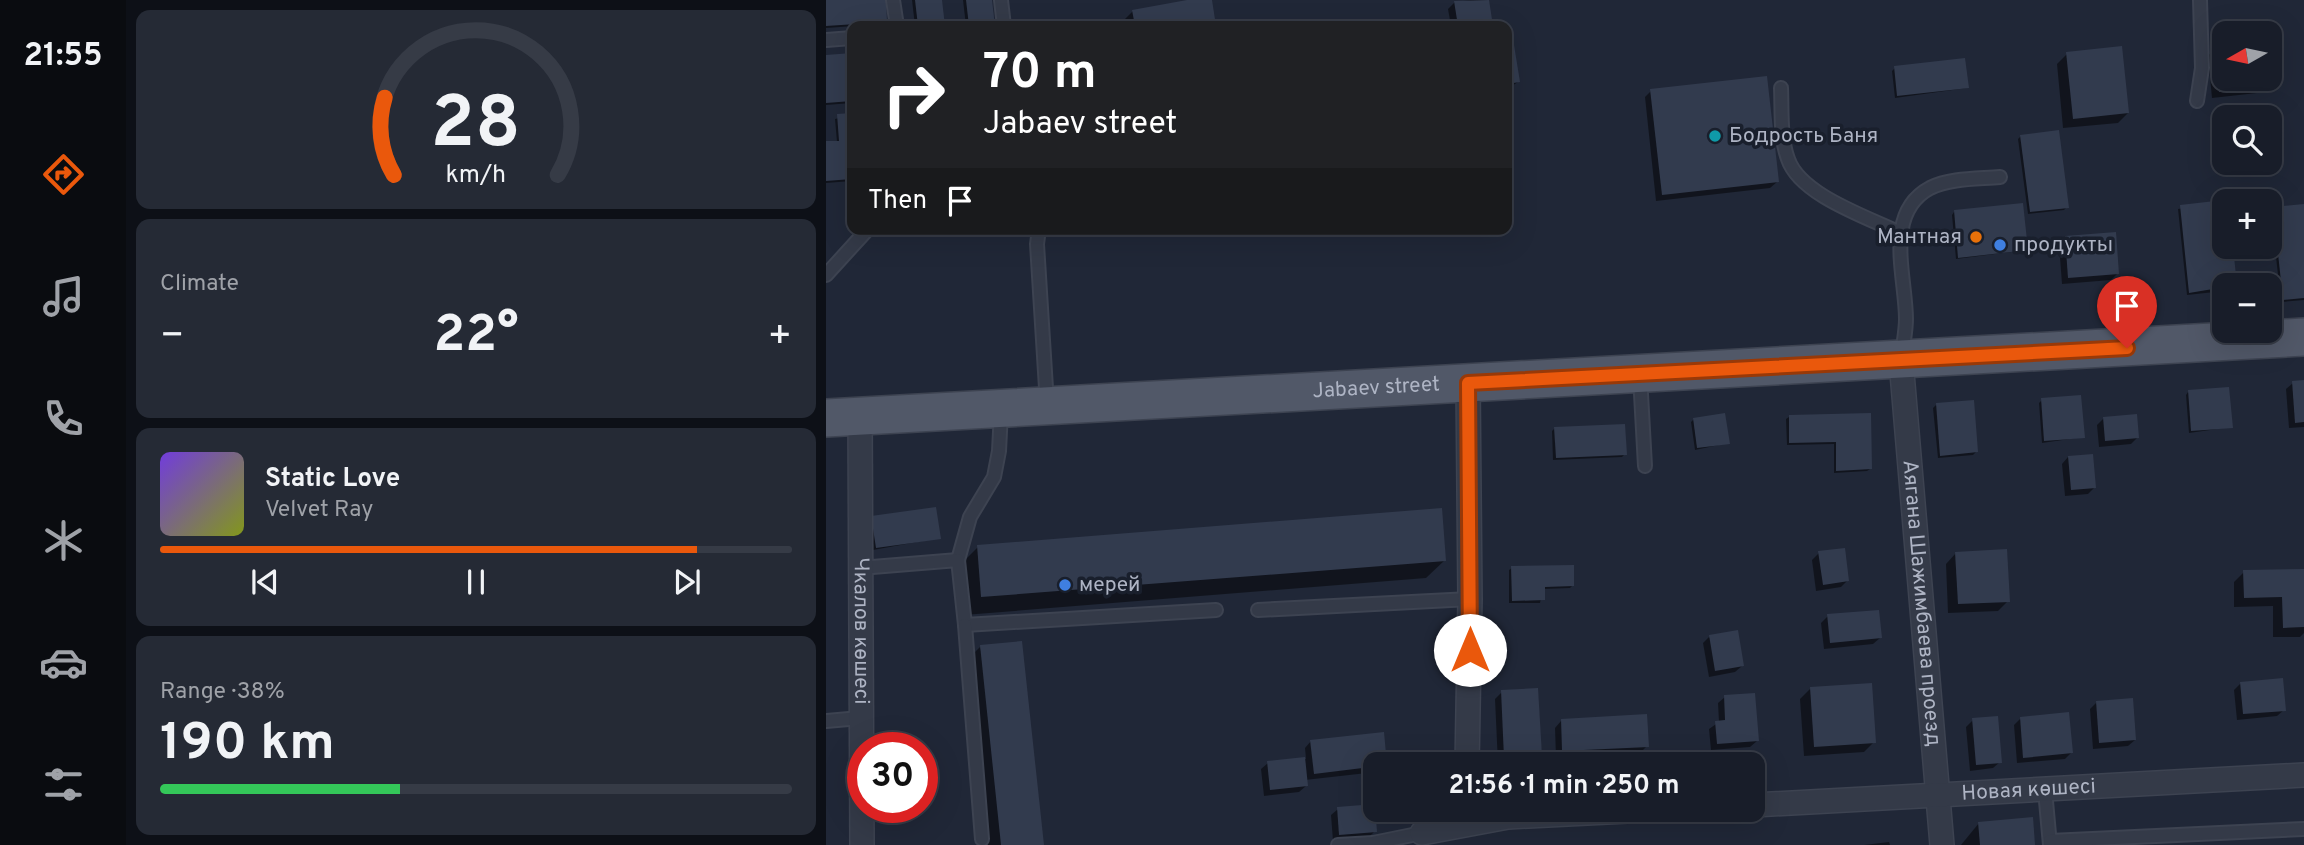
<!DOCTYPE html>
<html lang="en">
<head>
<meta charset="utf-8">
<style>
	:root { --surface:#181d29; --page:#252a35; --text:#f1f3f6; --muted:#9fa2a8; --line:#363b46; --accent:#ea580c }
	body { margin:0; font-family:Overpass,sans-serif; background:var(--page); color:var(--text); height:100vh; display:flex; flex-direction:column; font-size:26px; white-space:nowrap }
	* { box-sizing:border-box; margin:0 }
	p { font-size:23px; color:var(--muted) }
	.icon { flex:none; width:38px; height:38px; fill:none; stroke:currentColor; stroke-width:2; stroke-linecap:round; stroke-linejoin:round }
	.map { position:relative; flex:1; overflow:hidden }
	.side { display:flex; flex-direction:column; gap:10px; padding:10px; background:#0d1017; width:700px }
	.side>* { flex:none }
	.banner { position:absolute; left:21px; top:21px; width:665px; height:214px; border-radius:14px; box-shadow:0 7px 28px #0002,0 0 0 2px var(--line); background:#202124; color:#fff; overflow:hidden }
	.needle { width:46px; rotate:261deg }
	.buttons { position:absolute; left:1386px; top:21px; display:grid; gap:14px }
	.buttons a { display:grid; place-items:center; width:70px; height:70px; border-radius:14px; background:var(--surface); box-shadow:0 7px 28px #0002,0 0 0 2px var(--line); font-size:35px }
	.speed { position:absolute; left:21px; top:732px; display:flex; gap:14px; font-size:35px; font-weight:700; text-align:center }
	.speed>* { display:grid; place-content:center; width:91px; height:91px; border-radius:50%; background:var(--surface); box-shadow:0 7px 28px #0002,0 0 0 2px var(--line); line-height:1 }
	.speed .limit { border:10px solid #d22; background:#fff; color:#111 }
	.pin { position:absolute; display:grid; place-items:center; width:60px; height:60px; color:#fff; margin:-72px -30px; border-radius:50% 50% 50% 0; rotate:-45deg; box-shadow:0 0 7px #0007 }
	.pin .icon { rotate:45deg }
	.me { position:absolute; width:77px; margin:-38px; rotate:0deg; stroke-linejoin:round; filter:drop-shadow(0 0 5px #0008) }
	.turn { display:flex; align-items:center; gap:24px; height:147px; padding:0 21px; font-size:32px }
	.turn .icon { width:91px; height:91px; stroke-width:2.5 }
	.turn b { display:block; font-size:49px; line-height:60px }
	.then { display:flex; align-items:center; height:66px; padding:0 21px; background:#0003; gap:14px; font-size:26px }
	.big { font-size:52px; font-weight:700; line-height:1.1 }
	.side .card { flex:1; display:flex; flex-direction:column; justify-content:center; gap:10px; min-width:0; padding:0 24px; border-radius:14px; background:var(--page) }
	.side .dial { align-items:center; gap:0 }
	.dial svg { height:182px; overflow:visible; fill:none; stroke:var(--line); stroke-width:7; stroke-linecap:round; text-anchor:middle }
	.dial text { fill:var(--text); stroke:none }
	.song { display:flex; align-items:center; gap:21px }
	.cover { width:84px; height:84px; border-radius:10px; background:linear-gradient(135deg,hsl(260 70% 55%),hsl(70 70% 35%)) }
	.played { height:7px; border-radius:4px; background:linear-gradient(90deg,var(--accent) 85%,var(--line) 85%) }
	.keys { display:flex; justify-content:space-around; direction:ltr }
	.heat { display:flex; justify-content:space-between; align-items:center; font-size:38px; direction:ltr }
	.charge { height:10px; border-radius:5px; background:linear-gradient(90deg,#34c759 38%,var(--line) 0) }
	.trip { position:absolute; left:537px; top:752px; width:402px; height:70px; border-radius:14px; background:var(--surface); box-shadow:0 7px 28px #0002,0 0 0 2px var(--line); font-weight:700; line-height:70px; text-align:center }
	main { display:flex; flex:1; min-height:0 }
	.menu { display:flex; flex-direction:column; width:126px; justify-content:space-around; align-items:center; background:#0a0c10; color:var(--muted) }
	.menu .icon { width:49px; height:49px }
	.menu .on { color:var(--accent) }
	.menu b { font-size:32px; color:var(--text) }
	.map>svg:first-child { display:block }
</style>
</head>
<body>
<main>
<nav class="menu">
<b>21:55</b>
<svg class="icon on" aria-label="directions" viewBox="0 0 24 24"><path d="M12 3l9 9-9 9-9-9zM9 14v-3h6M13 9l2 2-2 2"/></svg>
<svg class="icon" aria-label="music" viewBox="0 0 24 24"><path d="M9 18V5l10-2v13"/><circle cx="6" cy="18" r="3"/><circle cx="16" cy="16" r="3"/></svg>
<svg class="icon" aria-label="phone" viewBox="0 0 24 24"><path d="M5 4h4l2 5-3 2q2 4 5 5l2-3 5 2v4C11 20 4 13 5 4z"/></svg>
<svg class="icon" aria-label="climate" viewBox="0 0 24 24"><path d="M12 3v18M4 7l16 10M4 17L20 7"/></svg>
<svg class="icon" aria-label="car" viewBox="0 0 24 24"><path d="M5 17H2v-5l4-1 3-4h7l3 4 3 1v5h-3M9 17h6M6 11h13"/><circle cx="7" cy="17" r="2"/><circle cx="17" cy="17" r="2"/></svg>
<svg class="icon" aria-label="filters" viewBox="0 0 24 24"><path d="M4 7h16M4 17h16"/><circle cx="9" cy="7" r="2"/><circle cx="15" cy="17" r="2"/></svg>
</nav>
<section class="side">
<div class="card dial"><svg viewBox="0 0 100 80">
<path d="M14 69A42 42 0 1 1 86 69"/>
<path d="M14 69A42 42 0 0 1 10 35" stroke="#ea580c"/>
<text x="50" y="56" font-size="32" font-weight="700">28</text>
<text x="50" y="72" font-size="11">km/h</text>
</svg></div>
<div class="card"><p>Climate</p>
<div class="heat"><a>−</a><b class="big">22°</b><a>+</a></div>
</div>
<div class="card">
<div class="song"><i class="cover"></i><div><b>Static Love</b><p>Velvet Ray</p></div></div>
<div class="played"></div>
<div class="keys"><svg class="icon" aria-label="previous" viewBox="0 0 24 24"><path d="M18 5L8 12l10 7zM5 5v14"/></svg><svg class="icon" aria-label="pause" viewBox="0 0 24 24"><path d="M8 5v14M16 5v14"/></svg><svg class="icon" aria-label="next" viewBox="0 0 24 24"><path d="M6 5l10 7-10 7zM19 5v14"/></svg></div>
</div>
<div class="card"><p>Range · 38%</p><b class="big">190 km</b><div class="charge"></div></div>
</section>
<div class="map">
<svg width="1478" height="845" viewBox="0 0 1478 845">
	<rect width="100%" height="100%" fill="#202737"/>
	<g fill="#0007">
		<path d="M0 0H58L60 21 57 24 0 28Z"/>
		<path d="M86 0H115L118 26H89Z"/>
		<path d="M137 0H164L167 26H140Z"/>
		<path d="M371 0H384L389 26H298L297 21 307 11Z"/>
		<path d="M645 0H661L665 26H625L622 9 629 2Z"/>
		<path d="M687 47 692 82 681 89V48Z"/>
		<path d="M1398 48V79H1437L1438 87 1431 93 1386 98 1382 56 1388 49Z"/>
		<path d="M1241 54 1302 113 1292 123 1237 128 1231 64Z"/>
		<path d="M26 55V103L0 105V57Z"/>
		<path d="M1069 68 1141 88 1069 98 1066 71Z"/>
		<path d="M825 91 951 182 944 188 830 201 819 97Z"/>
		<path d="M26 115V181L0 183V143L11 142 9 119Z"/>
		<path d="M1195 136 1241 207 1238 210 1202 214 1192 139Z"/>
		<path d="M1398 202V247H1405L1410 285H1398V291L1361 295 1352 209Z"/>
		<path d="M1478 206V300L1455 302 1445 211Z"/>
		<path d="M1128 212 1200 250 1130 259 1126 215Z"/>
		<path d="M1240 238 1291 274 1285 280 1236 284 1233 244Z"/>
		<path d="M1478 382V427L1463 428 1460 389 1467 383Z"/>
		<path d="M1362 392 1405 427 1363 433 1360 395Z"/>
		<path d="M1216 400 1257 437 1216 443 1213 403Z"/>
		<path d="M1110 405 1150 452 1147 455 1112 458 1107 408Z"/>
		<path d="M1044 415V469L1041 471 1008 473V444L961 445 960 419 963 417Z"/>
		<path d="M1278 418 1311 438 1305 444 1273 447 1271 425Z"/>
		<path d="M868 419 902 443 869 450 865 422Z"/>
		<path d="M729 428 799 454 796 457 727 460 726 431Z"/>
		<path d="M1242 457 1269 487 1262 494 1239 496 1236 464Z"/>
		<path d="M43 521 113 538 47 550Z"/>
		<path d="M152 547 619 560 600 578 138 615 134 565Z"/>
		<path d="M993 553 1021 581 1015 587 990 591 986 560Z"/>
		<path d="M1130 553 1182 601 1172 611 1122 613 1120 564Z"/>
		<path d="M686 568 746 586 744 588 717 589 714 603H683V570Z"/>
		<path d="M1478 570V633L1474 637H1447V606L1408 607V582L1418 572Z"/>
		<path d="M1002 616 1054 638 1047 644 998 649 995 623Z"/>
		<path d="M883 637 916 666 909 672 883 677 877 643Z"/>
		<path d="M154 647 216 845H155L136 665Z"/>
		<path d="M1415 683 1458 710 1451 716 1411 720 1408 690Z"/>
		<path d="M984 689 1048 742 1038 752 978 756 974 699Z"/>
		<path d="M676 692 714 756 708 762 672 764 669 699Z"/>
		<path d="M899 697 931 741 924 747 885 750 883 729 893 722 892 703Z"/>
		<path d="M1271 702 1309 740 1302 746 1267 749 1264 709Z"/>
		<path d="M1194 719 1245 753 1239 759 1191 763 1188 725Z"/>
		<path d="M1147 720 1174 762 1167 768 1144 771 1140 727Z"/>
		<path d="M735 721 821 746 815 752 730 757 729 728Z"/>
		<path d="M485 741 550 765V772L479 780 480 786 473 792 438 796 435 769 442 763 480 759 479 748Z"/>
		<path d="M512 809 549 831 542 838 507 841 505 815Z"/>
		<path d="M1153 823 1207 845H1135Z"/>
		<path d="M1063 842 1064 845H1038Z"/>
	</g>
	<g fill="#323b4e">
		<path d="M0 0H60L61 22 0 26Z"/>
		<path d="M89 0H116L119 26H92Z"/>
		<path d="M140 0H166L169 26H143Z"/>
		<path d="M361 0H386L390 26H309L306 10Z"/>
		<path d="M663 0 667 26H632L628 1Z"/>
		<path d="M688 45 694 82 681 84V46Z"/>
		<path d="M1296 46 1303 113 1247 119 1240 52Z"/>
		<path d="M1398 47V79H1439L1440 87 1393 92 1387 48Z"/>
		<path d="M26 53V101L0 103V55Z"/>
		<path d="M1139 58 1143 88 1071 96 1068 66Z"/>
		<path d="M941 76 953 182 836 195 824 89Z"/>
		<path d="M26 113V179L0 181V141H13L11 114Z"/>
		<path d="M1233 130 1243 208 1204 212 1194 135Z"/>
		<path d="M1398 200V247H1407L1411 285 1363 293 1354 205Z"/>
		<path d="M1197 203 1202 250 1132 258 1128 210Z"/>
		<path d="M1478 204V298L1457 300 1447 207Z"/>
		<path d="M1290 232 1293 274 1242 278 1239 236Z"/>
		<path d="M1478 380V422L1469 423 1466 381Z"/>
		<path d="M1403 387 1407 428 1365 431 1362 390Z"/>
		<path d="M1255 395 1259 438 1218 441 1215 398Z"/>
		<path d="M1148 400 1152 452 1114 456 1110 403Z"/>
		<path d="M899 413 904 444 871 448 867 418Z"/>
		<path d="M1045 413 1046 469 1010 471V442L963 443V415Z"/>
		<path d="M1311 414 1313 438 1279 441 1277 417Z"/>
		<path d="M799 424 801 455 730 458 728 427Z"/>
		<path d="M1267 454 1270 488 1245 490 1242 456Z"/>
		<path d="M110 507 115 539 50 548 45 516Z"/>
		<path d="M616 508 620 561 155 597 151 545Z"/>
		<path d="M1019 548 1023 581 997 585 992 551Z"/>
		<path d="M1181 549 1184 602 1132 604 1129 552Z"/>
		<path d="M748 565V586L719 587V600L686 601 685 566Z"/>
		<path d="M1478 569V627L1457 628 1456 597 1418 598 1417 570Z"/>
		<path d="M1053 610 1056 638 1004 643 1001 614Z"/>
		<path d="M912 630 918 666 889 671 883 635Z"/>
		<path d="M196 641 218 845H175L154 645Z"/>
		<path d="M1457 678 1460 711 1417 714 1414 682Z"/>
		<path d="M1046 683 1050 743 988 747 984 687Z"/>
		<path d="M712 688 716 756 678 758 675 690Z"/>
		<path d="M929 693 933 741 891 744 889 721 899 720 898 695Z"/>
		<path d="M1307 698 1310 740 1273 743 1270 701Z"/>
		<path d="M1243 712 1247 753 1197 758 1194 717Z"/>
		<path d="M821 714 823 747 736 751 735 719Z"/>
		<path d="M1172 716 1176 763 1150 765 1146 718Z"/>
		<path d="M558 732 561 765 488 774 484 740Z"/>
		<path d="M479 757 482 786 444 790 441 761Z"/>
		<path d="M549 804 551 832 513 835 511 807Z"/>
		<path d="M1207 817 1209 845H1154L1152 822Z"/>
	</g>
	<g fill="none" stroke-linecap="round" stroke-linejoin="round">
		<g stroke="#3d4351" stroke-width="16">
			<g id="lane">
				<path d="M67 0 71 26"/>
				<path d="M175 0 178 26"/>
				<path d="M0 40 26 38"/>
				<path d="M955 88C956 110 954 138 962 159 974 195 1041 217 1074 233"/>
				<path d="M1371 101 1376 68 1374 0"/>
				<path d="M213 229 211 244 221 404"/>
				<path d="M0 275 42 229"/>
				<path d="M1076 357C1077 344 1080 331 1080 319 1080 277 1057 213 1104 188 1124 178 1151 179 1174 177"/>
				<path d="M814 376 819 466"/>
				<path d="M132 560 144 517 168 477 173 451 175 412"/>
				<path d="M34 568 132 560 139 625 390 610"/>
				<path d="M432 610 644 599"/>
				<path d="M139 625 156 839"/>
				<path d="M0 721 34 718"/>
				<path d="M1219 790 1224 845"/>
				<path d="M1224 841 1478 829"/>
				<path d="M512 845 547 843 596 833"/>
			</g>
		</g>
		<g stroke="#3d4351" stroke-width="26">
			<g id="street">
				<path id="s1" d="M1075 361 1116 845"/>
				<path id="s2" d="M34 416 36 845"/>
				<path d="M641 765 644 599 642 383"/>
				<path id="s3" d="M928 805 1478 775"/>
				<path d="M596 833 682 817 821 810"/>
			</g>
		</g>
		<g stroke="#3d4351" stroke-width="40">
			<g id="primary">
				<path id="s4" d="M0 418 1478 337"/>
			</g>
		</g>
		<use href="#lane" stroke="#343a48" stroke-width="12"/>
		<use href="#street" stroke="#343a48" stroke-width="23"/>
		<use href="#primary" stroke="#515868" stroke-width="37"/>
	</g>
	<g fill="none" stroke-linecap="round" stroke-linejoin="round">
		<g stroke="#983908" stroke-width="18">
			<path id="route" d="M644 650 642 383 1301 348"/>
		</g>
		<use href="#route" stroke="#ea580c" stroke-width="12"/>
	</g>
	<circle fill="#0f9aa8" stroke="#191f2c" stroke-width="2.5" cx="889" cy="136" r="7"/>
	<circle fill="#e8710a" stroke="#191f2c" stroke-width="2.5" cx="1150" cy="237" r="7"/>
	<g fill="#3f7fe0" stroke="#191f2c" stroke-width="2.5">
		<circle cx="1174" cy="245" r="7"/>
		<circle cx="239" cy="585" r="7"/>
	</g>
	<g text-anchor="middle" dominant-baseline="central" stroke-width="7" stroke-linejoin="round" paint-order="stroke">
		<g font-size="21" fill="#aeb4c4" stroke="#191f2c" text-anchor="start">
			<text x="903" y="136">Бодрость Баня</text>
			<text x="1136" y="237" text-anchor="end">Мантная</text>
			<text x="1188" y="245">продукты</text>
			<text x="253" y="585">мерей</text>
		</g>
		<g font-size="21" fill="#aeb4c4" stroke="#191f2c">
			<text stroke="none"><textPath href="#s4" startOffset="551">Jabaev street</textPath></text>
			<text stroke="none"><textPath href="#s1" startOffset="243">Аягана Шажимбаева проезд</textPath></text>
			<text stroke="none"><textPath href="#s2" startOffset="215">Чкалов көшесі</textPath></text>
			<text stroke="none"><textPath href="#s3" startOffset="275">Новая көшесі</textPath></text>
		</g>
	</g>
</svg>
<div class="buttons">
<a><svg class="needle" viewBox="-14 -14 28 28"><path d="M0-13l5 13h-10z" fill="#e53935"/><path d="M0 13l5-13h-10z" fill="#9fa2a8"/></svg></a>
<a><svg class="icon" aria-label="search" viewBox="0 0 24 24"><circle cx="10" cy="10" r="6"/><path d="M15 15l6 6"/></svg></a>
<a>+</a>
<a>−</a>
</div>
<div class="speed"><div class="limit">30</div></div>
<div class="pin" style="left:1301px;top:348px;background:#d93025"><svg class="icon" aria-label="arrive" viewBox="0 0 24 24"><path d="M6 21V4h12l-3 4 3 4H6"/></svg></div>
<svg class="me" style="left:644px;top:650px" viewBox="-20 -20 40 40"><circle r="19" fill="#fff"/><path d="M0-13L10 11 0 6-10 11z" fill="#ea580c"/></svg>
<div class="trip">21:56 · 1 min · 250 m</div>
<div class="banner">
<div class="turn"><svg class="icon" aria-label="right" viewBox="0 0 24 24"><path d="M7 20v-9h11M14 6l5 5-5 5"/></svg><div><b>70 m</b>Jabaev street</div></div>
<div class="then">Then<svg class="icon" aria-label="arrive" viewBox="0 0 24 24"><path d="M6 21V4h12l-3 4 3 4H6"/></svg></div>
</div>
</div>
</main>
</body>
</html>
